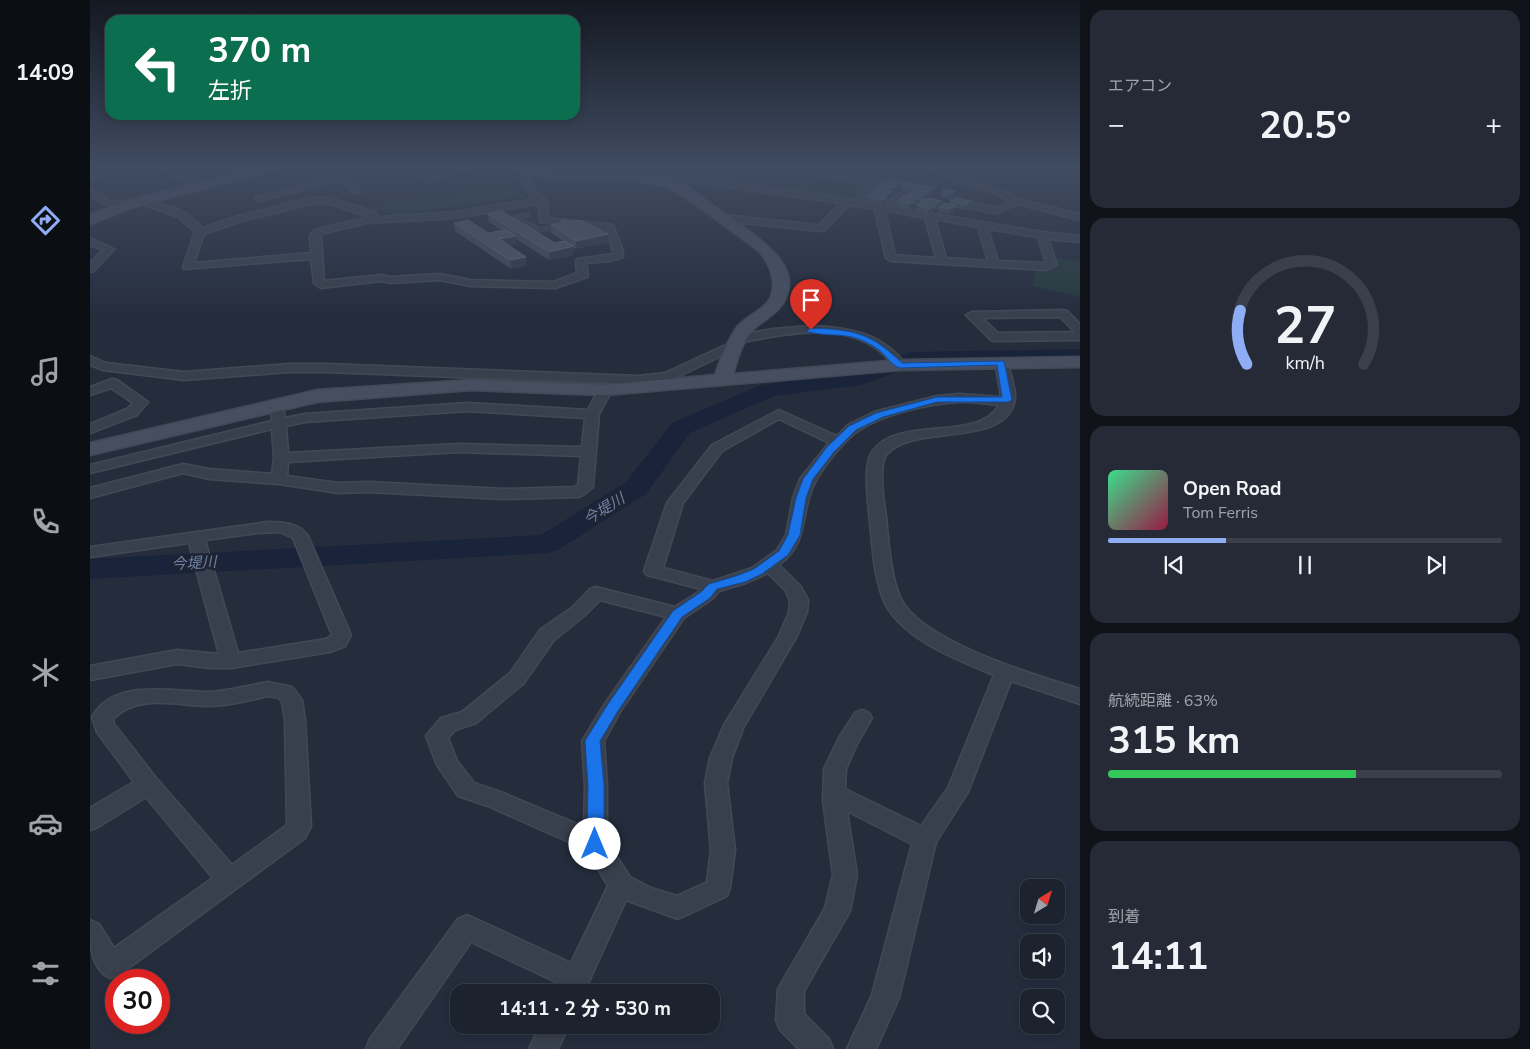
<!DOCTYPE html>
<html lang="ja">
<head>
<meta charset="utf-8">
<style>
	:root { --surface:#1c222e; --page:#252a36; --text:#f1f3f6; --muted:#a0a4aa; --line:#3a3f4a; --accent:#8fadf4 }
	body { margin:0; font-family:"Nunito Sans","Noto Sans JP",sans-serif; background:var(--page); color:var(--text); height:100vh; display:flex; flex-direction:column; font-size:19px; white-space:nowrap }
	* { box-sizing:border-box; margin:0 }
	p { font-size:16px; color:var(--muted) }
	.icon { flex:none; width:28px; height:28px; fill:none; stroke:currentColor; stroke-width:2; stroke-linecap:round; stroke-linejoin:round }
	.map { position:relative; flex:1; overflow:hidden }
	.sheet { display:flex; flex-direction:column; gap:10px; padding:10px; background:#0f1319; width:450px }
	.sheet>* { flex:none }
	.hud { position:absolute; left:15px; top:15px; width:475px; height:105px; border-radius:15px; box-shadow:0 2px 8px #0003,0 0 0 1px var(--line); background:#0b6e4f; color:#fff; overflow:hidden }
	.needle { width:32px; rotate:38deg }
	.fabs { position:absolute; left:930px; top:879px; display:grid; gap:10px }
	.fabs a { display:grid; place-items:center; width:45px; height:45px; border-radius:10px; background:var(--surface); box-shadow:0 2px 8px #0003,0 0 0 1px var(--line); font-size:25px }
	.speed { position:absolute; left:15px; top:969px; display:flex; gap:10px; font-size:25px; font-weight:700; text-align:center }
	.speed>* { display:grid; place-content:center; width:65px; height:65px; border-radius:50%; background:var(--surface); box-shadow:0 2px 8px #0003,0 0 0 1px var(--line); line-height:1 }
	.speed .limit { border:8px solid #d22; background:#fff; color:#111 }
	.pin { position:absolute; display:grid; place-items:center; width:42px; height:42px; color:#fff; margin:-51px -21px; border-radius:50% 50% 50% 0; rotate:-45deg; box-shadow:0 0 5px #0007 }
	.pin .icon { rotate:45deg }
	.me { position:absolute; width:55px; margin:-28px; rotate:0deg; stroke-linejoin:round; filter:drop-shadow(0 0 4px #0008) }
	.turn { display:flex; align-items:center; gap:18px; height:105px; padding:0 20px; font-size:22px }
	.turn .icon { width:65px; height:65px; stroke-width:2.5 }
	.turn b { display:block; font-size:35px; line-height:42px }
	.big { font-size:38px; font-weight:700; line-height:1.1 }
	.sheet .tile { flex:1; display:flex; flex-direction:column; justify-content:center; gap:8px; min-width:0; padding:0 18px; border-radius:15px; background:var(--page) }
	.sheet .dial { align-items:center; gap:0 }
	.dial svg { height:130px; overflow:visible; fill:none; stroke:var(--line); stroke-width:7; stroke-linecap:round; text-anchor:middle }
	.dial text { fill:var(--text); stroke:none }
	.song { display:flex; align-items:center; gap:15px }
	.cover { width:60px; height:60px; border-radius:8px; background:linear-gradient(135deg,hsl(150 70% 55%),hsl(340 70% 35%)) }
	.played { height:5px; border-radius:2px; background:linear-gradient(90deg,var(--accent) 30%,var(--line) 30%) }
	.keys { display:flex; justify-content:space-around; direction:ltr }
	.heat { display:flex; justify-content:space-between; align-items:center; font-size:28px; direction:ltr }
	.charge { height:8px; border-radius:4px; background:linear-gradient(90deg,#34c759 63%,var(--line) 0) }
	.trip { position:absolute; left:360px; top:984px; width:270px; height:50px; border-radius:15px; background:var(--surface); box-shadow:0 2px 8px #0003,0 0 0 1px var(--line); font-weight:700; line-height:50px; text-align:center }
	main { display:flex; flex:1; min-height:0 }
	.dock { display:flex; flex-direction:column; width:90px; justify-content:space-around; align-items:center; background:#0b0e12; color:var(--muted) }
	.dock .icon { width:35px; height:35px }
	.dock .active { color:var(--accent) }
	.dock b { font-size:22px; color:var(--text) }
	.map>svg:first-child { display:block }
</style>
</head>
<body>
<main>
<nav class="dock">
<b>14:09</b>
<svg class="icon active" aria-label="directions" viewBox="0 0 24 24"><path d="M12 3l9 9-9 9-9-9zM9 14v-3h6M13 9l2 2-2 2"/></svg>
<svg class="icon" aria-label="music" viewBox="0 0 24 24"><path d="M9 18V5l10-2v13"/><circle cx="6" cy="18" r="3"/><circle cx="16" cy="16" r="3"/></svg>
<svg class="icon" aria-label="phone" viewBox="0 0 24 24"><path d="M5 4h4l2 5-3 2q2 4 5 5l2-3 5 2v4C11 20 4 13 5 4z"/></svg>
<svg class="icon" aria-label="climate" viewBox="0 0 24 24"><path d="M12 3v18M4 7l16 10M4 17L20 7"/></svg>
<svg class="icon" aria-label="car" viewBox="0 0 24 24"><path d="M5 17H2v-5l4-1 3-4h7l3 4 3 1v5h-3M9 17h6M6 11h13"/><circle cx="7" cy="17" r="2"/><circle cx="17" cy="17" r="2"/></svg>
<svg class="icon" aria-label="filters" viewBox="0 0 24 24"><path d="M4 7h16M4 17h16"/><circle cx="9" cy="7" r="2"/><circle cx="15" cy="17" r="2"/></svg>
</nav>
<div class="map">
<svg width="990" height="1049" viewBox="0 0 990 1049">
	<rect width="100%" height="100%" fill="#252d3d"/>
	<g fill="#273a3e">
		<path d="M721 169H747L738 175 785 184 764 201 690 191 708 180 734 171Z"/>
		<path d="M424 176 426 187 432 197 307 215 279 208 304 201 369 195 370 187 398 179Z"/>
		<path d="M965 258 990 261V297L942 286 946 268 959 269 966 266Z"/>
	</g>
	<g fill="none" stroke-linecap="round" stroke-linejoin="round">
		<path fill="#19243b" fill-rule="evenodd" d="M990 349V363L824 366 771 385 684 396 600 433 556 494 468 550 458 553 0 579V559L451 535 536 482 582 423 671 385 767 372 821 352Z"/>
		<g stroke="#424956" stroke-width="5.5">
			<path id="lane" d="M438 215 426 217 450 230 464 227"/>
		</g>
		<g stroke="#424956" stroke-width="3">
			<g id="street">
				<path d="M74 169H83L110 187 103 189Z"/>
				<path d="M364 169H377L337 182 333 179Z"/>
				<path d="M435 169H448L441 173 438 177 446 191 457 201 458 218 523 225 533 251V257L520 261 496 263 498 275 497 277 465 288 381 286 350 280 300 283 291 281 231 288 224 283 221 259 94 269 93 267 105 232 88 217 47 202 51 199C74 204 97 209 112 228L145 217 221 198H241L285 212 288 217 365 212 446 199 439 194 430 177ZM221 204H240L279 217 224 230 220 236 221 253 104 263 114 234 151 221ZM449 204 450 222 516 229 524 254 487 259 486 261 487 273 464 282 381 280 350 274 300 277 291 275 234 281 231 234 276 223 365 218Z"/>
				<path d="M746 169H756L750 174 793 181V185L773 202 793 205 816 189 819 190V194L803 207 952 232 990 236V242L958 239 967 265 956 270 801 261 796 258 785 212 788 209 759 205 735 230 732 231 632 221 629 220V216H644L729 225 750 203 583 180 579 177 583 174 764 200 783 184 739 177V173ZM797 211 835 218 846 258 805 255 795 213ZM845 219 888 227 898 261 856 258ZM898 229 948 237 956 263 908 261Z"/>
				<path d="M845 169H855L876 181 911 190 929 199 990 214V220L927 204 906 214 861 203V199L864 198 905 208 920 201C896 186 866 189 845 169Z"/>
				<path d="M253 170 263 171 264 176 260 181 269 189V193H263L252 180 169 201 165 198 255 175 252 172Z"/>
				<path d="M4 173 8 176 0 180V174Z"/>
				<path d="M0 190 21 201 37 202 41 205C30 213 11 202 0 196Z"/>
				<path d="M0 238 24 249 4 271 0 272V263L13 250 0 245Z"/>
				<path d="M973 310 977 311 990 324V340L905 341 901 340 876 315 882 312ZM970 317 985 332 908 333 892 318Z"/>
				<path d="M721 326C758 327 793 333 816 365L814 368H806C800 361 794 354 787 349 748 321 691 335 648 343L650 345 648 348 583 379 548 384 236 372H199L94 380 13 370 0 365V356L16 363 94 372 199 364H236L548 376 575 373 644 341 642 339 644 336 683 329Z"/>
				<path d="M911 358 917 362C920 373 926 388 925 399 917 449 824 423 797 454 788 464 794 504 796 517 799 543 800 575 811 599 832 642 945 675 990 689V704L921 681 878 792 846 842 809 998 786 1049H757L782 995 822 844 757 811 767 875 760 911 714 991V1014L739 1039 743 1049H709L690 1030 686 1020 688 989 735 908 743 875 733 801 734 769 750 736 765 713 772 710 779 713 782 718 767 744 756 769 755 789 831 826 858 788 904 675C867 660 806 637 792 596 783 570 782 540 779 513 778 498 773 465 782 452 808 414 889 443 909 405 895 404 881 401 867 402 838 404 793 414 768 431 757 438 747 451 739 461 730 473 723 483 719 498 711 526 715 545 689 565L711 587 718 600 717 612 707 636 654 726 642 758 637 783 645 850 640 888 637 896 588 919 536 900 496 988 487 992 381 942 307 1049H276L280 1039 368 919 377 915 386 919 481 963 518 886 497 850 398 806 368 796 347 765 336 736 351 718 372 712 420 673 450 630 483 607 500 589 506 587 585 607 610 591 611 589 557 575 554 571 577 503 622 445 689 410 747 436 758 425 784 412 847 396 869 394 911 397 905 362ZM689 419 739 443 710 479 703 498 696 535 687 550 662 568 623 581 573 568 593 503 632 451ZM678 573 695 590 700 600 699 612 689 636 634 725 620 758 615 783 621 850 617 882 587 896 561 888 540 877 517 841V785L514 741 530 712 594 618 622 599 629 591 656 583ZM510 600 576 617 516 702 492 741 495 785 494 827 413 793 384 783 367 761 358 738 365 730 386 723 434 683 464 640 495 615Z"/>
				<path d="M22 379 27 380 58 402 47 415 0 433V424L37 409 43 403 21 388 0 395V387Z"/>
				<path d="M515 386 522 390 509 414 503 487 493 495 488 497 414 499 279 492 248 493 189 484 119 479 93 473 0 498V488L93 464 119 469 182 474 184 458 182 429 0 473V465L182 421 181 412 188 408 193 409 195 418 215 414 377 403 498 410 510 387ZM377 411 495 418 492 447 369 444 198 453 196 426 215 422ZM369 452 491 456 488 485 484 487 414 489 279 482 248 483 197 476 198 462Z"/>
				<path d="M178 522C193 522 209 523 218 536L261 635 255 646 240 652 141 668H121L87 664 0 680V666L87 650 129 654 99 543 0 557V547ZM190 532 203 538 242 635 236 639 148 653 115 540 167 533Z"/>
				<path d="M178 682 202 687 212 700 215 720 221 826 215 838 29 975 20 978C0 969 0 942 0 920L9 924 24 948 123 878 56 797 8 827 0 830V808L44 782 7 732 2 717C24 677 84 692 120 692 139 691 160 685 178 682ZM178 696 189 698 192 702 195 720 197 825 142 865 66 778 24 724 23 719C48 693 88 706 120 706 139 706 160 700 178 696Z"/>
				<path d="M450 1025H479L468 1049H439Z"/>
			</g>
		</g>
		<g stroke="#424956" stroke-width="3">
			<g id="secondary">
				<path d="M164 169H183L181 171 41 208 0 224V215L33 202Z"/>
				<path d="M424 169C439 169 448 172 463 174 506 178 551 168 593 184 610 196 627 208 644 220 668 238 716 267 693 303 686 315 673 320 664 329 652 340 648 359 643 374L810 360 990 357V367L810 370 515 395 381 390 227 402 0 455V443L227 390 381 380 515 385 625 375C631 358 637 341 648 326 655 318 665 314 673 307 691 292 682 266 669 251L604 203 576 186 547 181 462 180 426 171Z"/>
			</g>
		</g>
		<use href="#lane" stroke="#39404d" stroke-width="4.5"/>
		<use href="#street" fill="#39404d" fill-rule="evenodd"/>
		<use href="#secondary" fill="#474e60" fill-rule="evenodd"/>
	</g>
	<g fill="#404a5b">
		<path d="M812 182 831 185V186L845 187 844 193 838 195 835 199 851 205 860 204 861 201H881L880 207 875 210 865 208V211L860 214 848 212V208L846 209H845L844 211 838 214 826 210 827 205 831 202V200H830L829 202 826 205 823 204V207L819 210 806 207 807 201 811 199 812 197 820 194 821 192 814 191V190L810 188V187L806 189 805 192 800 193V197L797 199 796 202 792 205 776 202 777 197 783 193V192L794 185V183Z"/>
		<path d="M856 189 863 196 859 199 851 196 852 191Z"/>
		<path d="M398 214 465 243 473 241 461 233V225L471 223V221L518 242 486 249 484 248V255L459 260 426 239V244L419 246 437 266 421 269 365 231 364 223 398 233 412 230 399 222Z"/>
	</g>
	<g fill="#30394a">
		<path d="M813 181 812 184 811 183 810 187 807 189 808 184Z"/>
		<path d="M806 187 805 192 800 193V197L797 199 796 202 792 205 793 200 795 198 796 195 793 190Z"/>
		<path d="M845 187 844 193 838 195 840 190Z"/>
		<path d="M839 191 838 196 833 201 834 195Z"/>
		<path d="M865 191 863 196 859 199 860 194Z"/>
		<path d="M830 197 829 202 826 205 827 199Z"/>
		<path d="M852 201 851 207H849L848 208 846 209 847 204Z"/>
		<path d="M881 201 880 207 875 210 876 205Z"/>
		<path d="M824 202 823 207 819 210 820 204Z"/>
		<path d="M866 205 865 211 860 214 861 209Z"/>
		<path d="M845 206 844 211 838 214 839 209Z"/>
		<path d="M518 234V242L486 249V241Z"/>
		<path d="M426 236V244L409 248V239Z"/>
		<path d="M484 246V255L459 260V252Z"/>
		<path d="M436 257 437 266 421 269 420 260Z"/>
	</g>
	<g fill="#4c5667" stroke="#5d6676">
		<path d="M801 179 813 181 808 184 794 183Z"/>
		<path d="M814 181 831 185 827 187 815 186 817 185 811 183Z"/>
		<path d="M791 185 806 187 793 190 801 192 796 195 783 192Z"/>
		<path d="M833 185 845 187 840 190 829 187Z"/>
		<path d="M856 189 865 191 860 194 852 191Z"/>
		<path d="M824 190 839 191 834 195 820 193Z"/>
		<path d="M782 193 797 197 793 200 777 197Z"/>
		<path d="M820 194 830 197 827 199 812 197Z"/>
		<path d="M839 198 852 201 847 204 831 200Z"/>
		<path d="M866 198 881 201 876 205 861 201Z"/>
		<path d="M810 199 824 202 820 204 807 201Z"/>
		<path d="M830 202 845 206 839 209 827 205Z"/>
		<path d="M854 203 866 205 861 209 849 207Z"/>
		<path d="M412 211 465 243 474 241 484 246 459 252 398 214Z"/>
		<path d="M378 220 398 233 416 230 426 236 409 239 436 257 420 260 364 223Z"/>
		<path d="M476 220 479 222 490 220 518 234 486 241 461 225 474 222 471 221Z"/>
	</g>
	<linearGradient id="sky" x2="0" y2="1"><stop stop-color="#141922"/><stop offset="0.53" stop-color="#404c62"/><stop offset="1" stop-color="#404c62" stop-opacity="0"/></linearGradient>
	<rect width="990" height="316" fill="url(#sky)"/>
	<path fill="#1a73e8" stroke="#114b97" d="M721 328C764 330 780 332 812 363L914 361 922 400 918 402H847L793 417 766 430 744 452 723 479 716 498 710 535 698 555 672 574 655 582 627 589 620 598 592 617 528 711 510 741 514 785V844L511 848 505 850 500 848 497 844 498 785 495 741 518 704 583 611 611 592 619 584 646 576 664 569 689 551 698 535 706 498 713 479 737 447 759 426 786 413 847 397H912L907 365 810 368C800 365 795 353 786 348 759 330 746 338 718 332L717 330Z"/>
	<g text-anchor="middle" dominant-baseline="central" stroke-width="5" stroke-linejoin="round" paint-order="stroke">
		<g font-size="15" font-style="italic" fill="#7082a6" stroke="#1e2532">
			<text transform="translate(514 509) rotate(-32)">今堤川</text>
			<text transform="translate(104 563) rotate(-3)">今堤川</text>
		</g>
	</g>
</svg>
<div class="fabs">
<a><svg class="needle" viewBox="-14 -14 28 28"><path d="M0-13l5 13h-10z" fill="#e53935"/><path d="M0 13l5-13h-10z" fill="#a0a4aa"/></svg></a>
<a><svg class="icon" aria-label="sound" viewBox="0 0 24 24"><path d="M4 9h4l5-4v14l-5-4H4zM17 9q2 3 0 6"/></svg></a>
<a><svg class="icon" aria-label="search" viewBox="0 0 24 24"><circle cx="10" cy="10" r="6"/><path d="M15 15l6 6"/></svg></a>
</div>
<div class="speed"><div class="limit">30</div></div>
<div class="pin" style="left:721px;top:330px;background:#d93025"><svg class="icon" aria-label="arrive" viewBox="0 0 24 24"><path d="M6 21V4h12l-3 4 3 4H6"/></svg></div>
<svg class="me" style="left:505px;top:844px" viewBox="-20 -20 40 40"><circle r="19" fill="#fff"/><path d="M0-13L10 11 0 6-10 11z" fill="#1a73e8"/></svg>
<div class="trip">14:11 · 2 分 · 530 m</div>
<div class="hud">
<div class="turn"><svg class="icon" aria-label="left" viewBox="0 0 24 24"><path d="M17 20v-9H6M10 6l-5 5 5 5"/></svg><div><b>370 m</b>左折</div></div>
</div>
</div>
<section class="sheet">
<div class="tile"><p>エアコン</p>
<div class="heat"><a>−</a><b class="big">20.5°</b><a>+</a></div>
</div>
<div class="tile dial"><svg viewBox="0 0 100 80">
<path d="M14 69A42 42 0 1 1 86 69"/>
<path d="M14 69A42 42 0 0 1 10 36" stroke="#8fadf4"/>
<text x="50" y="56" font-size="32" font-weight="700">27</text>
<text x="50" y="72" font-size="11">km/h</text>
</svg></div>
<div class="tile">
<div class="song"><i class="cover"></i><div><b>Open Road</b><p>Tom Ferris</p></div></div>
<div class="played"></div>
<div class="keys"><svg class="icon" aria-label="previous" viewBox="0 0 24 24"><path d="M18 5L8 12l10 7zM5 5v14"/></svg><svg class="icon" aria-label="pause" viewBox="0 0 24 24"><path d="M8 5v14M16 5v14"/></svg><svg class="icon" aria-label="next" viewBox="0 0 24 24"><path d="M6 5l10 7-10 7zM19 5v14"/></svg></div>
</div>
<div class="tile"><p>航続距離 · 63%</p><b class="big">315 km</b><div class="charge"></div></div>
<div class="tile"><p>到着</p><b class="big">14:11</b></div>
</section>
</main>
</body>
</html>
